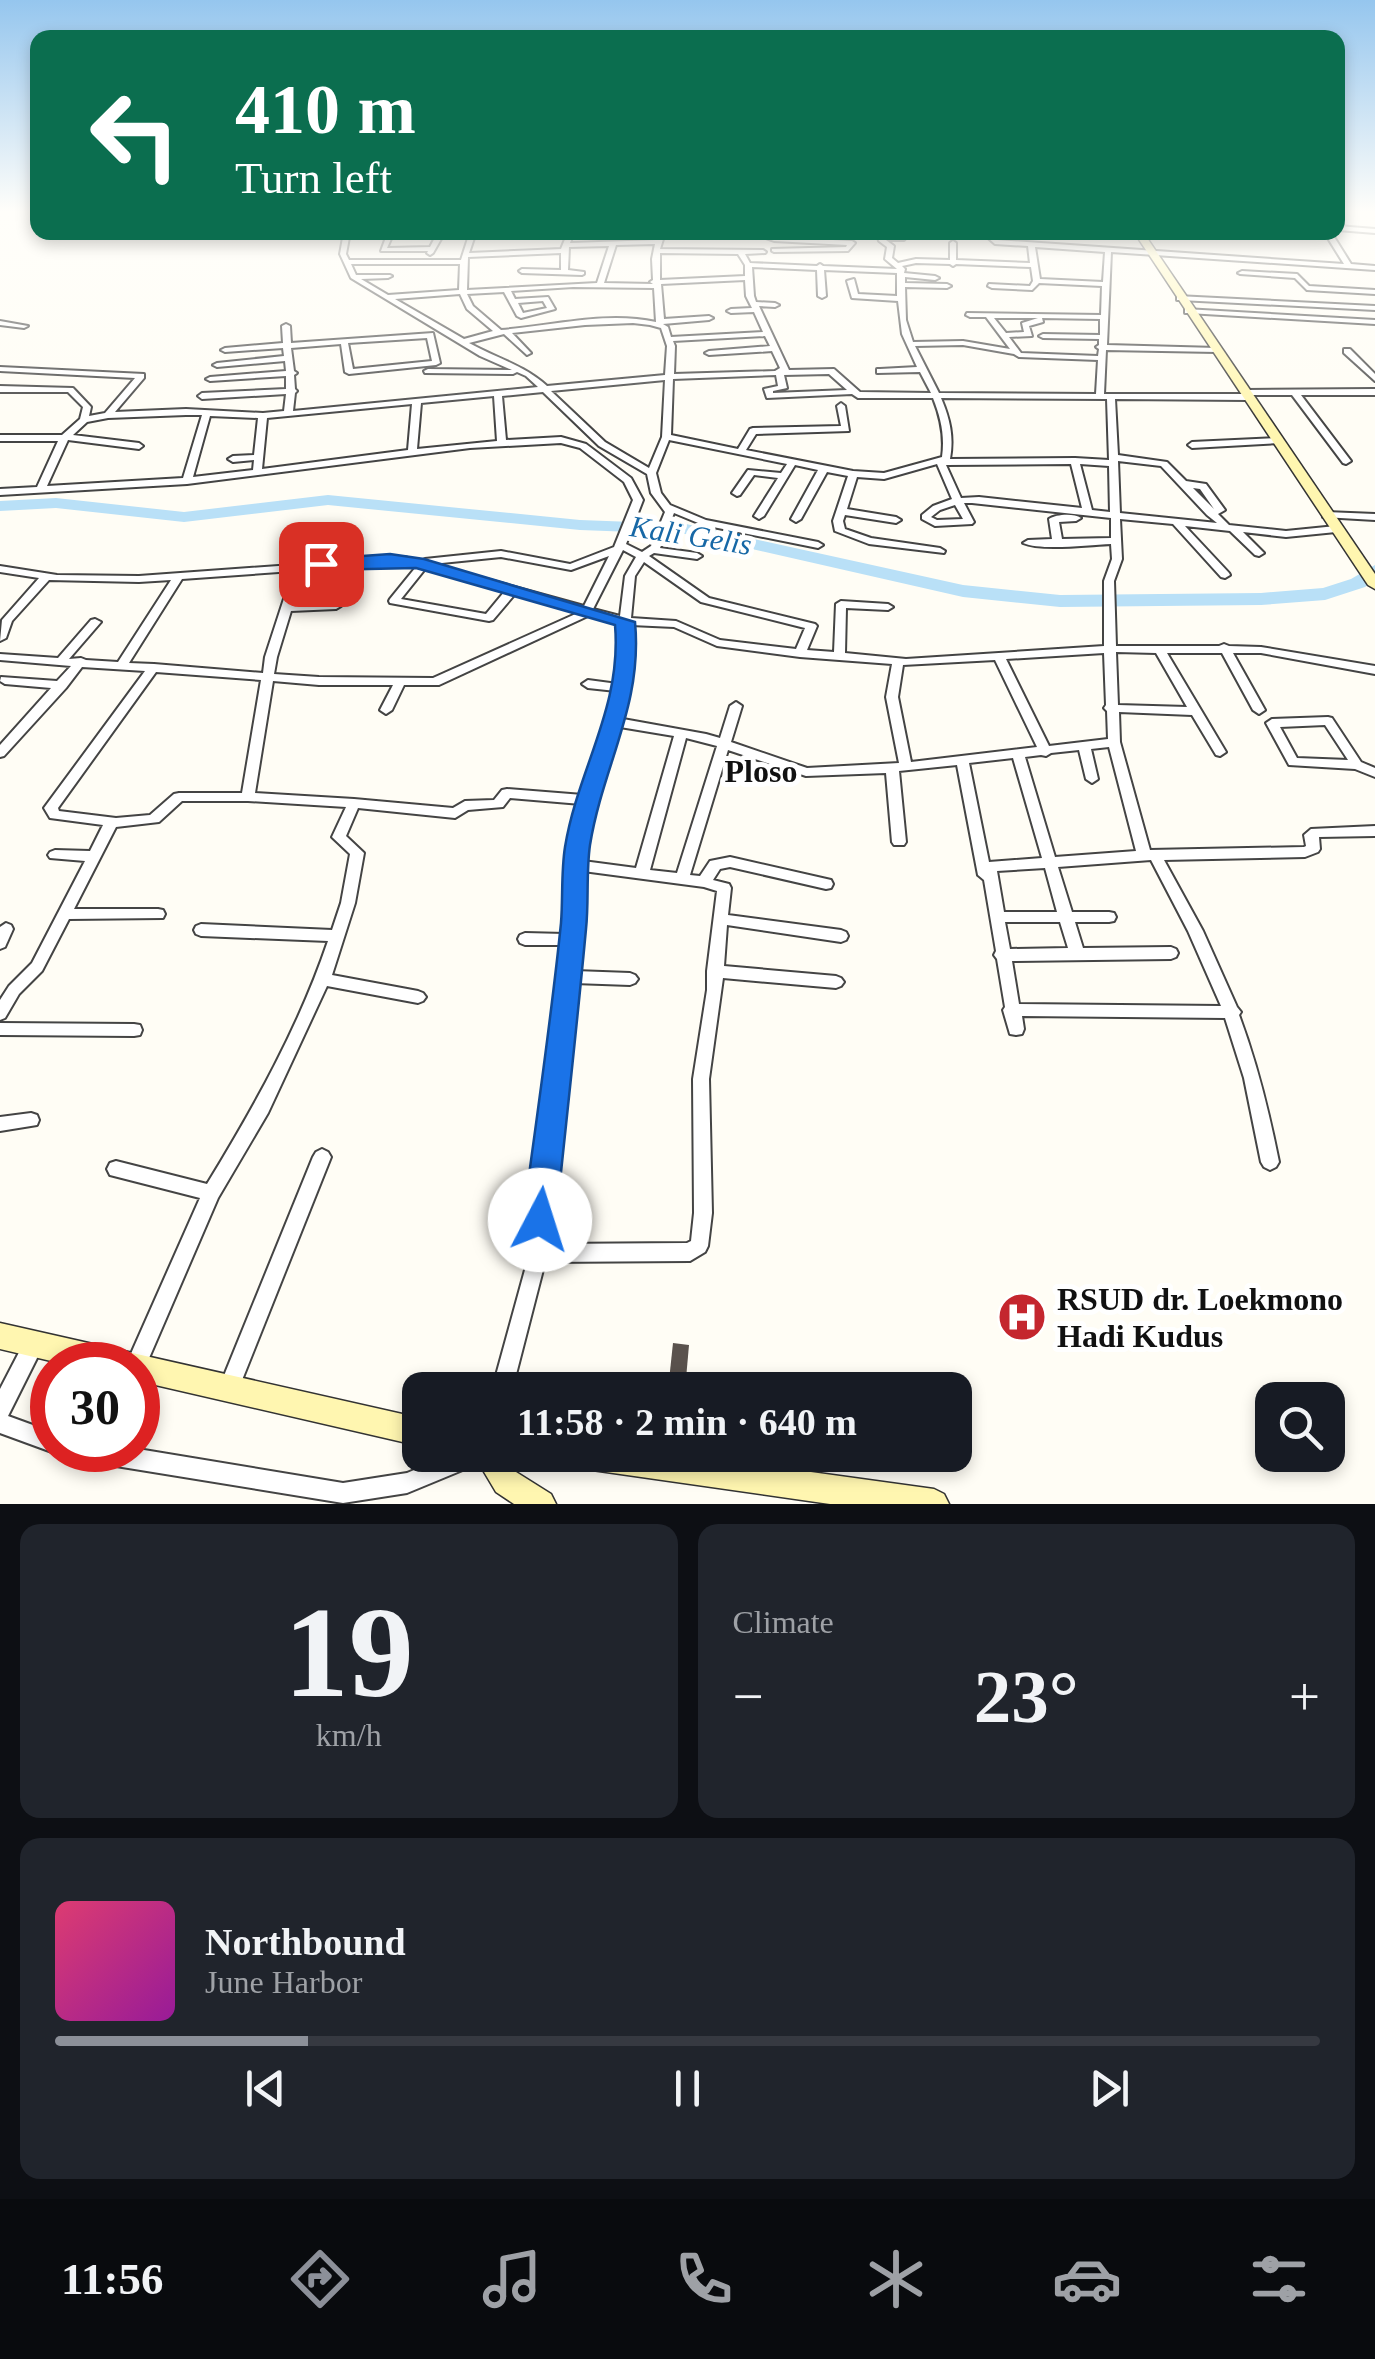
<!DOCTYPE html>
<html lang="en">
<head>
<meta charset="utf-8">
<style>
	:root { --surface:#171b24; --page:#20242c; --text:#f1f3f6; --muted:#9ea1a6; --line:#363941; --accent:#8c9099 }
	body { margin:0; font-family:"Times New Roman",serif; background:var(--page); color:var(--text); height:100vh; display:flex; flex-direction:column; font-size:38px; white-space:nowrap }
	* { box-sizing:border-box; margin:0 }
	p { font-size:32px; color:var(--muted) }
	.icon { flex:none; width:55px; height:55px; fill:none; stroke:currentColor; stroke-width:2; stroke-linecap:round; stroke-linejoin:round }
	.map { position:relative; height:1504px; overflow:hidden }
	.side { display:flex; flex-direction:column; gap:20px; padding:20px; background:#0d0f14; flex:1 }
	.side>* { flex:none }
	.hud { position:absolute; left:30px; top:30px; width:1315px; height:210px; border-radius:20px; box-shadow:0 5px 15px #0003; background:#0b6e4f; color:#fff; overflow:hidden }
	.fabs { position:absolute; left:1255px; top:1382px; display:grid; gap:20px }
	.fabs a { display:grid; place-items:center; width:90px; height:90px; border-radius:20px; background:var(--surface); box-shadow:0 5px 15px #0003; font-size:50px }
	.speed { position:absolute; left:30px; top:1342px; display:flex; gap:20px; font-size:50px; font-weight:700; text-align:center }
	.speed>* { display:grid; place-content:center; width:130px; height:130px; border-radius:50%; background:var(--surface); box-shadow:0 5px 15px #0003; line-height:1 }
	.speed .limit { border:15px solid #d22; background:#fff; color:#111 }
	.pin { position:absolute; display:grid; place-items:center; width:85px; height:85px; color:#fff; margin:-42px; border-radius:20px; box-shadow:0 5px 15px #0006 }
	.me { position:absolute; width:110px; margin:-55px; rotate:5deg; stroke-linejoin:round; filter:drop-shadow(0 0 8px #0008) }
	.turn { display:flex; align-items:center; gap:35px; height:210px; padding:0 40px; font-size:45px }
	.turn .icon { width:130px; height:130px; stroke-width:2.5 }
	.turn b { display:block; font-size:70px; line-height:85px }
	.big { font-size:75px; font-weight:700; line-height:1.1 }
	.side .tile { flex:1; display:flex; flex-direction:column; justify-content:center; gap:15px; min-width:0; padding:0 35px; border-radius:20px; background:var(--page) }
	.side .dial { align-items:center; gap:0 }
	.dial b { font-size:130px; line-height:1 }
	.song { display:flex; align-items:center; gap:30px }
	.cover { width:120px; height:120px; border-radius:15px; background:linear-gradient(135deg,hsl(340 70% 55%),hsl(300 70% 35%)) }
	.played { height:10px; border-radius:5px; background:linear-gradient(90deg,var(--accent) 20%,var(--line) 20%) }
	.keys { display:flex; justify-content:space-around; direction:ltr }
	.heat { display:flex; justify-content:space-between; align-items:center; font-size:55px; direction:ltr }
	.side .tiles { flex:1; display:grid; gap:20px; grid-template-columns:1fr 1fr }
	.tile:last-child { grid-column:span 2 }
	.trip { position:absolute; left:402px; top:1372px; width:570px; height:100px; border-radius:20px; background:var(--surface); box-shadow:0 5px 15px #0003; font-weight:700; line-height:100px; text-align:center }
	.tab-bar { display:flex; height:160px; justify-content:space-around; align-items:center; background:#090b0e; color:var(--muted) }
	.tab-bar .icon { width:70px; height:70px }
	.tab-bar .active { color:var(--accent) }
	.tab-bar b { font-size:45px; color:var(--text) }
	.map>svg:first-child { display:block }
</style>
</head>
<body>
<div class="map">
<svg width="1375" height="1504" viewBox="0 0 1375 1504">
	<rect width="100%" height="100%" fill="#fffdf5"/>
	<g fill="none" stroke-linecap="round" stroke-linejoin="round">
		<path fill="#b9e0f7" fill-rule="evenodd" d="M328 495 580 520 686 524 963 585 1060 595 1261 593 1323 588 1351 579 1375 565V580L1365 587 1325 600 1261 605 1060 607 963 597 686 534 580 530 328 505 184 522 56 508 0 511V501L56 498 184 512Z"/>
	</g>
	<path fill="#5a524d" d="M673 1343 689 1345 685 1390H668Z"/>
	<g fill="none" stroke-linecap="round" stroke-linejoin="round">
		<g stroke="#444" stroke-width="4">
			<g id="minor">
				<path d="M1338 226 1375 229V233L1338 230Z"/>
				<path d="M344 232H350L346 254 349 260H461L470 232H476L469 253 561 249 568 232H574L570 243 656 240 658 236 631 232H675L664 236 660 249 763 250 766 252 765 253 745 254 750 263 817 266 820 264 823 266 897 269 885 259 887 247 879 241 878 237 902 236 903 232H991L997 240 1344 264 1324 232H1331L1351 264 1375 266V270L1111 252 1107 345 1217 348 1221 350 1217 352 1106 350 1104 394H1243V391L1246 390 1375 389V395H1301L1351 461 1346 464 1343 463 1292 395H1251V399L1248 400 1115 399 1118 455 1167 462 1186 481 1206 484 1225 510 1218 514 1229 525 1286 531 1336 526 1341 529 1336 532 1286 537 1243 532 1264 553 1259 556 1255 555 1230 531 1185 526 1229 573 1230 575 1225 578 1221 577 1173 524 1120 519 1122 559 1114 581 1116 646H1219L1224 644 1229 646 1261 647 1375 666V674L1261 653H1233L1265 710 1259 714 1253 710 1222 653H1167L1226 752 1220 756 1216 755 1192 715 1119 712 1120 742 1150 850 1304 847 1306 846 1304 835 1311 829 1375 826V836L1319 837 1320 849 1318 852 1305 857 1164 860 1203 931 1237 1007 1241 1012 1239 1015C1257 1063 1269 1112 1279 1162L1276 1167 1270 1170 1264 1167 1261 1162 1244 1078 1225 1018 1022 1016 1024 1029 1022 1034 1016 1035 1010 1034 1003 1010 1005 1007 997 959 994 955 996 951 984 880 978 875 957 765 899 771 906 842 904 845H894L892 842 886 773 806 776 728 750 690 875 700 876 710 861 730 857 831 880 833 884 831 888 826 889 730 867 720 869 713 880 729 884 731 888 728 915 841 930 846 932 848 936 846 940 841 942 727 925 724 966 836 976 841 978 844 982 841 986 836 988 723 978 709 1079 712 1213 708 1246 705 1252 690 1261 545 1262 512 1390H492L528 1259 540 1121 564 945H525L520 943 518 939 520 935 525 933 565 934 570 848 581 804 510 798 503 807 468 810 455 818 358 808 346 836 364 853 355 903 332 975 418 991 423 993 426 997 423 1001 418 1003 327 986 268 1113 218 1198 143 1372 138 1374V1365H126L200 1198 110 1175 107 1169 110 1163 116 1161 207 1184C254 1107 299 1027 328 941L201 936 196 934 194 930 196 926 201 924 332 930 341 903 350 854 332 837 346 807 248 801H182L159 822 116 827 74 909H158L163 910 165 914 163 918 69 919 42 971 19 994 5 1018 0 1020V1000L9 986 32 963 85 861 50 858 48 855 50 852 55 850 90 851 103 825 50 818 44 808 145 671 82 667 66 688 4 756 0 757V745L51 688 5 684 0 681 1 677 57 681 71 666 0 660V654L58 658 91 620 95 619 101 622 69 659 81 658 86 660 118 662 171 580 139 582 49 580 12 621 6 638 0 641 2 620 39 578 0 572V566L57 575 139 576 404 557 420 561 425 559 501 551 570 564 614 547 633 500 624 482 580 448 561 443 470 448 187 484 0 495V489L37 487 58 441H0V435H62L80 419 83 407 68 392H0V386L73 388 91 407 89 416 105 413 135 378 0 371V367L144 374V378L115 412 186 409 263 413 284 411 286 394 202 399 198 396 202 393 286 389V376L210 381 206 379 210 377 286 371 285 361 217 367 213 365 217 363 284 356 283 348 225 352 221 350 225 348 283 343 282 326 286 324 290 326 291 343 433 333 440 363 436 365 349 374 345 372 341 344 291 348 294 371 297 373 294 375 295 389 297 391 295 393 293 411 538 387 526 376 517 372 513 374 425 373 424 371 428 369 512 370 480 356 351 278 340 254ZM908 235 987 237 995 244 1028 246 1030 263 956 260V243L953 241 950 243V260L916 259 898 263 892 258 894 246 886 240H904ZM655 244 652 259 653 280 650 282 653 284 604 283 616 245ZM609 246 597 283 467 290 468 257 561 253V270L522 269 519 271 522 273 582 275 584 274V272L568 270 569 247ZM1035 247 1105 252 1103 282 1040 279ZM660 253 738 254 745 265V276L660 280ZM916 263 950 264 953 266 956 264 1031 267 1033 281 1030 286 989 284 988 286 992 288 1032 290 1039 283 1102 286 1101 315 967 313 966 315 970 317H986L1010 349 963 341 913 342 906 320 905 287 947 288 951 286 947 284 905 283V277L935 280 939 278 935 276 904 273 905 269 902 266ZM351 264H460L459 290 388 295 361 279 388 278 392 276 390 275H356ZM752 267 817 270 818 296 822 298 826 296 824 270 897 273V296L858 294 854 279 847 281 852 298 898 301 902 334 917 367 880 369H877V373L920 372 931 393 860 392 834 369 789 370 759 306 775 307 779 305 775 303 756 302 754 296ZM745 280 746 296 752 308 731 309 727 311 731 313 754 312 763 332 671 337 668 327 663 324 709 320 713 318 709 316 664 319 661 284ZM573 287 654 288 656 322C606 311 551 326 501 330L473 306 467 294 504 292 517 316 521 318 555 309 548 297 515 299 511 291ZM460 294 467 309 493 331 464 339 395 299ZM543 301 547 308 523 313 518 303ZM994 318H1038L1022 323 1024 332 1006 333ZM1042 318 1100 319V335L1043 334 1039 336 1043 338 1099 339V345L1096 347 1099 349 1098 356 1021 353 1009 337 1032 336 1029 326 1043 322ZM633 323 650 325 661 328 667 346 665 375 547 386C524 365 496 358 469 343L504 334 527 355 531 353 512 333 585 325ZM765 336 770 346 709 351 705 353 709 355 772 351 780 368 775 371 674 374 675 346 673 341ZM427 338 432 361 353 369 348 343ZM963 345 1014 354 1019 357 1098 360 1096 394 939 393 915 346ZM829 374 847 390 773 393V391L787 388 784 375ZM776 375 778 386 764 389 767 398 852 394 858 398H933C941 418 945 436 942 457L884 473 853 471 746 450 756 434 849 431 845 406 841 403 837 406 841 426 753 428 750 429 738 449 671 435 673 379ZM665 380 662 437 649 468 605 442 551 391ZM543 392 599 446 647 474 651 493 665 512 651 546 642 552 626 544 643 500 631 478 586 444 561 437 506 440 502 396ZM494 396 497 441 417 449 421 403ZM941 398 1107 399 1109 460 1075 458 950 459C954 437 950 419 941 398ZM412 404 408 450 262 469 267 418ZM186 415H202L183 478 47 486 68 440 139 449 143 446 139 443 73 435 87 422 108 418ZM210 416 258 418 254 455 233 456 228 459 233 462 254 460 253 470 193 477ZM669 440 787 464 781 473 748 470 732 493 737 496 740 495 754 475 778 478 754 516 759 519 764 516 795 465 818 470 791 519 796 522 801 519 827 472 848 476 833 521 835 531 869 544 944 553 945 551 940 548 871 538 845 529 843 521 845 515 896 523 901 520 896 517 847 509 857 477 884 479 937 464 952 499 933 506 922 515V519L935 526 972 524 974 522 964 503H972L1111 518V538L1062 539 1059 522 1076 521 1081 518C1074 513 1056 514 1049 519L1052 539 1028 540 1023 543C1041 551 1088 545 1111 544L1112 559 1104 581V646L906 659 845 653 846 608 888 610 893 607 888 604 841 601 836 604 834 652 807 650 817 626 815 624 709 598 649 556 654 553 697 559 702 556 697 553 660 548 674 513 703 525 818 548 823 545 818 542 706 520 670 505 661 493 656 473ZM1118 461 1161 466 1207 515 1217 523 1120 513ZM1071 464 1082 508 979 497 961 498 946 465ZM1080 464 1109 466 1110 512 1092 510ZM1193 488 1200 489 1214 509ZM955 505 963 519 937 520 931 517 940 510ZM623 550 636 557 625 576 620 616 593 609ZM609 556 584 606 432 564 501 557 571 570ZM644 562 701 602 805 628 796 649 720 640 676 621 631 618 635 576ZM404 563 416 567 390 599 389 601 390 603 489 621 493 620 515 594 580 612 433 678 319 677 274 674 277 657 291 611 336 609 341 606 336 603 293 604 304 570ZM425 569 505 591 486 614 401 599ZM293 571 265 657 263 673 154 664 129 663 182 579ZM590 615 620 623 622 663 618 684 588 680 582 684 588 688 616 691 610 722 583 795 507 789 502 790 494 800 465 801 453 808 354 799 255 793 273 681 319 685H393L380 710 386 714 392 710 404 685H439ZM631 625 674 627 717 646 800 657 892 664 886 697 899 763 807 768 731 742 742 706 736 702 730 706 720 738 706 734 623 719 634 663ZM1116 652 1156 653 1187 707 1118 705ZM1104 653 1106 705 1104 708 1107 711 1108 739 1049 746 1006 659ZM995 660 1037 747 911 762 898 697 903 665ZM156 672 261 680 242 793H179L174 794 150 815 116 818 59 811 58 808ZM620 727 674 736 636 868 583 861C585 815 605 770 620 727ZM686 738 717 746 677 873 650 870ZM1109 747 1136 851 1055 857 1025 757 1041 755 1046 756 1051 753 1079 750 1086 779 1092 783 1098 779 1091 749ZM1013 758 1042 858 989 862 969 763ZM1151 860 1188 931 1221 1006 1019 1004 1012 961 1171 959 1176 957 1178 953 1176 949 1171 947 1083 948 1075 922H1109L1114 921 1116 917 1114 913 1109 912H1072L1058 867ZM1045 868 1057 912H1004L997 871ZM583 871 704 887 717 891 707 971V990L693 1079 694 1213 691 1241 687 1243 547 1244 556 1121 574 983 630 985 635 983 638 979 635 975 630 973 575 971 581 922ZM1005 922H1060L1068 948 1010 949Z"/>
				<path d="M388 232H394L387 248 430 247 438 232H445L433 253 430 255 427 253 428 251H381Z"/>
				<path d="M750 232H761L775 237 852 241 855 243 848 251 774 252 772 251V249L846 247 847 245 774 241Z"/>
				<path d="M1242 271 1297 274 1309 286 1375 290V294L1307 290 1295 278 1240 274 1238 273Z"/>
				<path d="M1177 296 1375 306V310L1180 300H1177Z"/>
				<path d="M1185 309 1375 320V324L1188 313H1185Z"/>
				<path d="M0 321 28 326 24 328 0 325Z"/>
				<path d="M1344 349H1350L1375 374V381L1344 353Z"/>
				<path d="M1277 438 1280 439V443L1192 448 1188 445 1192 442Z"/>
				<path d="M1326 512 1375 514V520L1323 517V513Z"/>
				<path d="M1328 717 1332 718 1361 762 1375 768V777L1355 769 1289 765 1266 723 1272 719ZM1325 725 1348 760 1297 758 1280 727Z"/>
				<path d="M6 923 11 925 13 929 5 947 0 949V927Z"/>
				<path d="M0 1023 134 1024 140 1025 142 1030 140 1035 134 1036 0 1035Z"/>
				<path d="M31 1113 37 1115 39 1120 37 1125 0 1131V1117Z"/>
				<path d="M322 1149 328 1152 331 1157 236 1395 229 1398 222 1395 219 1388 313 1157 316 1152Z"/>
				<path d="M34 1334 41 1337 44 1344 8 1416 52 1432V1450H57L52 1452 0 1433V1389L27 1337Z"/>
				<path d="M138 1449 343 1483 407 1473 450 1455H485L482 1462 407 1493 343 1503 79 1460 72 1457 69 1450Z"/>
			</g>
		</g>
		<g stroke="#333" stroke-width="3">
			<g id="secondary">
				<path d="M1134 232H1143L1375 574V589L1368 585Z"/>
				<path d="M0 1323 420 1418V1446L138 1381V1365H68L0 1349Z"/>
				<path d="M474 1455H505L516 1472 551 1494 556 1504H514L496 1492Z"/>
				<path d="M571 1455H688L934 1489 944 1494 949 1504H830L585 1469 575 1465Z"/>
			</g>
		</g>
		<use href="#minor" fill="#fff" fill-rule="evenodd"/>
		<use href="#secondary" fill="#fff6b0" fill-rule="evenodd"/>
	</g>
	<linearGradient id="sky" x2="0" y2="1"><stop stop-color="#95c6ee"/><stop offset="0.5" stop-color="#fffefa"/><stop offset="1" stop-color="#fffefa" stop-opacity="0"/></linearGradient>
	<rect width="1375" height="423" fill="url(#sky)"/>
	<path fill="#1a73e8" stroke="#114b97" stroke-width="2.5" d="M390 554 424 559 635 622C643 705 603 765 590 845 586 873 589 902 586 929 577 1026 566 1123 556 1220L551 1231 540 1235 528 1231 523 1220C536 1121 551 1022 561 923 563 898 561 872 565 847 578 768 622 708 615 625L416 568 321 570 312 564 321 559Z"/>
	<defs>
		<g id="hospital-disc" transform="scale(2.5)"><circle r="9.5" fill="#c4262e" stroke="#fff"/><path d="M-5-5h3v3.5h4V-5h3V5h-3V1.5h-4V5h-3Z" fill="#fff"/></g>
	</defs>
	<g fill-rule="evenodd">
		<use href="#hospital-disc" x="1022" y="1317"/>
	</g>
	<g text-anchor="middle" dominant-baseline="central" stroke-width="10" stroke-linejoin="round" paint-order="stroke">
		<g font-size="30" font-style="italic" fill="#1768a6" stroke="#fff">
			<text transform="translate(691 535) rotate(9)">Kali Gelis</text>
		</g>
		<g font-size="32" font-weight="bold" fill="#111" stroke="#fff">
			<text x="761" y="771">Ploso</text>
		</g>
		<g font-size="32" font-weight="bold" fill="#111" stroke="#fff" text-anchor="start">
			<text x="1057" y="1299">RSUD dr. Loekmono<tspan x="1057" dy="37">Hadi Kudus</tspan></text>
		</g>
	</g>
</svg>
<div class="fabs">
<a><svg class="icon" aria-label="search" viewBox="0 0 24 24"><circle cx="10" cy="10" r="6"/><path d="M15 15l6 6"/></svg></a>
</div>
<div class="speed"><div class="limit">30</div></div>
<div class="pin" style="left:321px;top:564px;background:#d93025"><svg class="icon" aria-label="arrive" viewBox="0 0 24 24"><path d="M6 21V4h12l-3 4 3 4H6"/></svg></div>
<svg class="me" style="left:540px;top:1220px" viewBox="-20 -20 40 40"><circle r="19" fill="#fff"/><path d="M0-13L10 11 0 6-10 11z" fill="#1a73e8"/></svg>
<div class="trip">11:58 · 2 min · 640 m</div>
<div class="hud">
<div class="turn"><svg class="icon" aria-label="left" viewBox="0 0 24 24"><path d="M17 20v-9H6M10 6l-5 5 5 5"/></svg><div><b>410 m</b>Turn left</div></div>
</div>
</div>
<section class="side">
<div class="tiles">
<div class="tile dial"><b>19</b><p>km/h</p></div>
<div class="tile"><p>Climate</p>
<div class="heat"><a>−</a><b class="big">23°</b><a>+</a></div>
</div>
<div class="tile">
<div class="song"><i class="cover"></i><div><b>Northbound</b><p>June Harbor</p></div></div>
<div class="played"></div>
<div class="keys"><svg class="icon" aria-label="previous" viewBox="0 0 24 24"><path d="M18 5L8 12l10 7zM5 5v14"/></svg><svg class="icon" aria-label="pause" viewBox="0 0 24 24"><path d="M8 5v14M16 5v14"/></svg><svg class="icon" aria-label="next" viewBox="0 0 24 24"><path d="M6 5l10 7-10 7zM19 5v14"/></svg></div>
</div>
</div>
</section>
<nav class="tab-bar">
<b>11:56</b>
<svg class="icon active" aria-label="directions" viewBox="0 0 24 24"><path d="M12 3l9 9-9 9-9-9zM9 14v-3h6M13 9l2 2-2 2"/></svg>
<svg class="icon" aria-label="music" viewBox="0 0 24 24"><path d="M9 18V5l10-2v13"/><circle cx="6" cy="18" r="3"/><circle cx="16" cy="16" r="3"/></svg>
<svg class="icon" aria-label="phone" viewBox="0 0 24 24"><path d="M5 4h4l2 5-3 2q2 4 5 5l2-3 5 2v4C11 20 4 13 5 4z"/></svg>
<svg class="icon" aria-label="climate" viewBox="0 0 24 24"><path d="M12 3v18M4 7l16 10M4 17L20 7"/></svg>
<svg class="icon" aria-label="car" viewBox="0 0 24 24"><path d="M5 17H2v-5l4-1 3-4h7l3 4 3 1v5h-3M9 17h6M6 11h13"/><circle cx="7" cy="17" r="2"/><circle cx="17" cy="17" r="2"/></svg>
<svg class="icon" aria-label="filters" viewBox="0 0 24 24"><path d="M4 7h16M4 17h16"/><circle cx="9" cy="7" r="2"/><circle cx="15" cy="17" r="2"/></svg>
</nav>
</body>
</html>
